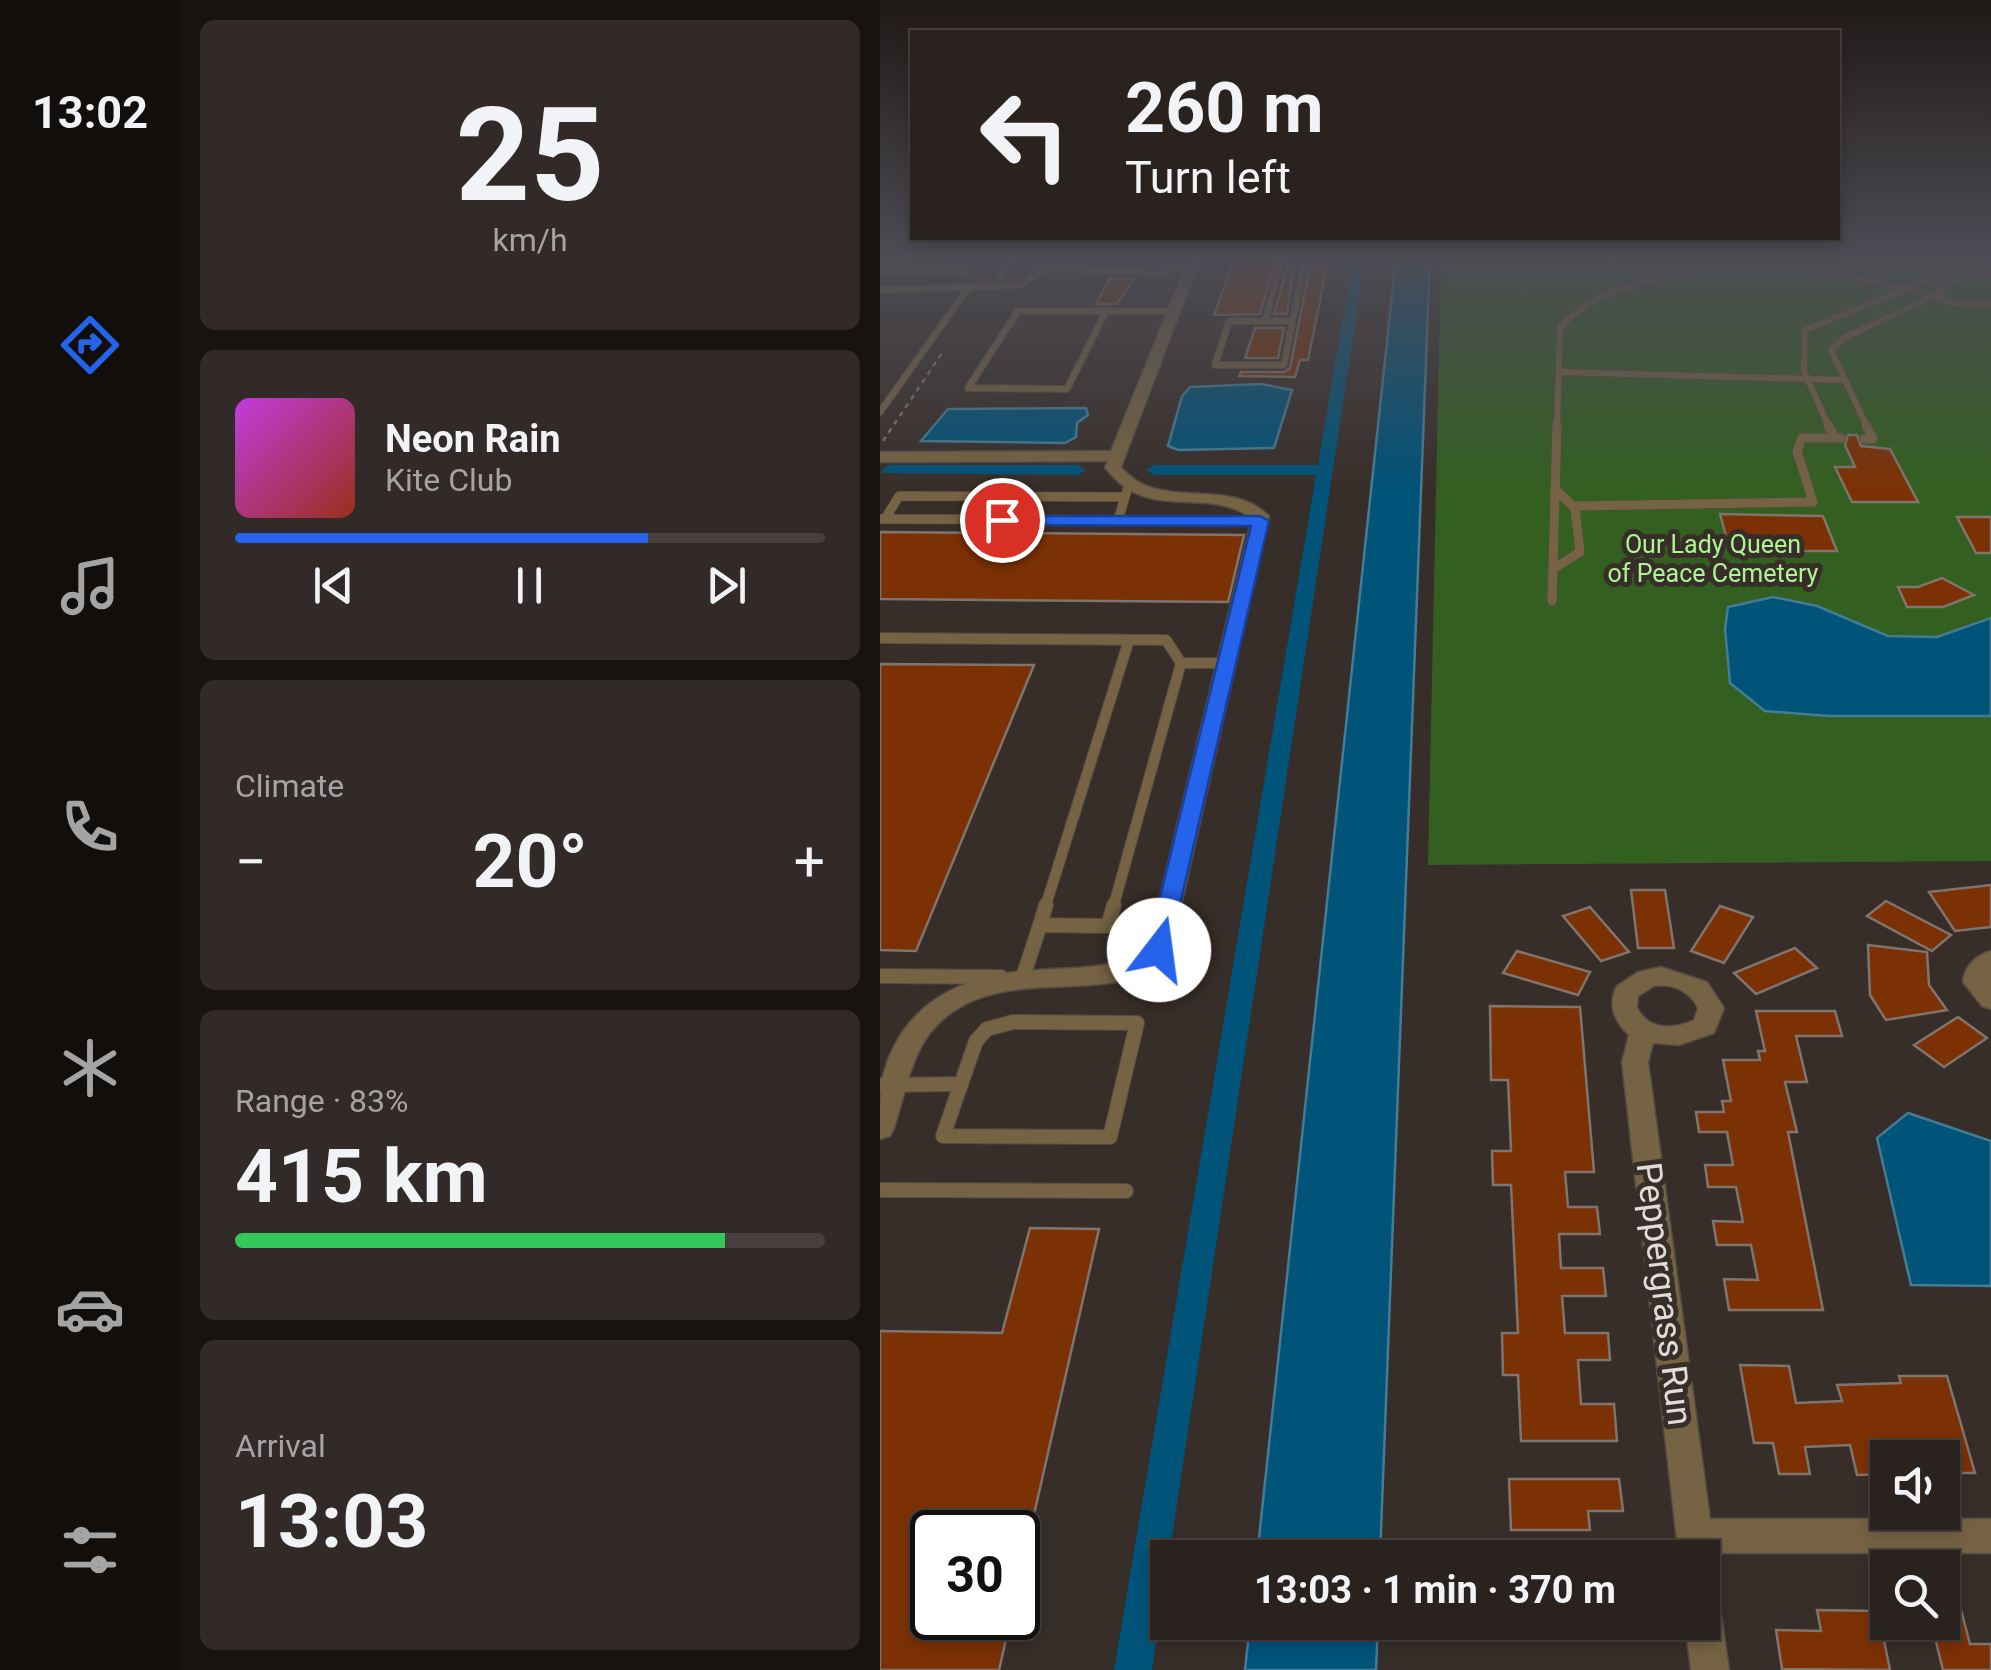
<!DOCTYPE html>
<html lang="en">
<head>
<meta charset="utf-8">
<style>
	:root { --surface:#2a221f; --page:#322a28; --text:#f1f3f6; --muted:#a5a4a4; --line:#463f3d; --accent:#2563eb }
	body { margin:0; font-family:Roboto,sans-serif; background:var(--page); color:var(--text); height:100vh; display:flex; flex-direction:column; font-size:38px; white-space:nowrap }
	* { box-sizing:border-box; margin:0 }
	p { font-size:32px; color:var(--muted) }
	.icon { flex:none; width:55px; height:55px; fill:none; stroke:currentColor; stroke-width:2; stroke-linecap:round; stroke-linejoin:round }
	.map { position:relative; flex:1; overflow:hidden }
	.sheet { display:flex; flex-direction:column; gap:20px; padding:20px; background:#171311; width:700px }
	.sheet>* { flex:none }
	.guide { position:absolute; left:30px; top:30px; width:930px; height:210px; border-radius:0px; box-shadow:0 5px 15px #0003,0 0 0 2px var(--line); background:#2a221f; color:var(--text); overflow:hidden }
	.fabs { position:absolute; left:990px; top:1440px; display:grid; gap:20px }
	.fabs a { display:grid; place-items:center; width:90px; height:90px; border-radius:0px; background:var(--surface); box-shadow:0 5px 15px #0003,0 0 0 2px var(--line); font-size:50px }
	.speed { position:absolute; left:30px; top:1510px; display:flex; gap:20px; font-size:50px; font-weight:700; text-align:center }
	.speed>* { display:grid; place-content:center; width:130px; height:130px; border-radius:50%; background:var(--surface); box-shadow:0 5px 15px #0003,0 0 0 2px var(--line); line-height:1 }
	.speed .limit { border:5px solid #111; border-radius:15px; background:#fff; color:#111 }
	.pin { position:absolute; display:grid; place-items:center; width:85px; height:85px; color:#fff; margin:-42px; border:5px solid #fff; border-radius:50%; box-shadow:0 2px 10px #0007 }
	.me { position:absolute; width:110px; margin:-55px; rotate:15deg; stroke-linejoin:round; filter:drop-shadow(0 0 8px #0008) }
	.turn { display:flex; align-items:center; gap:35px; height:210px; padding:0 50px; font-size:45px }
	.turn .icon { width:130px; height:130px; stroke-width:2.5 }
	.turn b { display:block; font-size:70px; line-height:85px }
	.big { font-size:75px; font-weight:700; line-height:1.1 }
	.sheet .tile { flex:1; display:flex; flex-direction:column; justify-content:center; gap:15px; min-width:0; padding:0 35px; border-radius:15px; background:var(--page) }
	.sheet .dial { align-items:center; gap:0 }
	.dial b { font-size:130px; line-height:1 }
	.song { display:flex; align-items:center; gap:30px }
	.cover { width:120px; height:120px; border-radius:15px; background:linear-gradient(135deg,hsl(290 70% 55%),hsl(10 70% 35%)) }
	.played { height:10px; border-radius:5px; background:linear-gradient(90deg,var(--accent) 70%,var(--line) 70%) }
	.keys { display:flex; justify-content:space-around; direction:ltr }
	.heat { display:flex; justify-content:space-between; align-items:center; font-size:55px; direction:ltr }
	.charge { height:15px; border-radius:8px; background:linear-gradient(90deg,#34c759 83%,var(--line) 0) }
	.trip { position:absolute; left:270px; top:1540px; width:570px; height:100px; border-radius:0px; background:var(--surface); box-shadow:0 5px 15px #0003,0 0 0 2px var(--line); font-weight:700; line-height:100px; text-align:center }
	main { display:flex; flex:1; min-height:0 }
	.tab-bar { display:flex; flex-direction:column; width:180px; justify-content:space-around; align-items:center; background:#110e0c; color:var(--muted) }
	.tab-bar .icon { width:70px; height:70px }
	.tab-bar .on { color:var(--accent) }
	.tab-bar b { font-size:45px; color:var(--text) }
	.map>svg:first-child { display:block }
</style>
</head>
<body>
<main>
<nav class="tab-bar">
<b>13:02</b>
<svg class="icon on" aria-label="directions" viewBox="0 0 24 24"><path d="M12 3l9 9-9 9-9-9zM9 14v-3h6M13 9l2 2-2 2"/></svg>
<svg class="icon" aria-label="music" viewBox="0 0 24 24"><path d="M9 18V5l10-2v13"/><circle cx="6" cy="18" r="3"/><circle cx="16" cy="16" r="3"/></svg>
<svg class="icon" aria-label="phone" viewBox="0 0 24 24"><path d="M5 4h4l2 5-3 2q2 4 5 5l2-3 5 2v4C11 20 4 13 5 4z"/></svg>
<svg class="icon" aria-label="climate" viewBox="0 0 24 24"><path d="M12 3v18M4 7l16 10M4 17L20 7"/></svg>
<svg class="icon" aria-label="car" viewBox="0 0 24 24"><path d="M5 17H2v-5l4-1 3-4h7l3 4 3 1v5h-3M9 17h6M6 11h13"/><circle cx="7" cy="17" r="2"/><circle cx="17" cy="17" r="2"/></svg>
<svg class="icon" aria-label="filters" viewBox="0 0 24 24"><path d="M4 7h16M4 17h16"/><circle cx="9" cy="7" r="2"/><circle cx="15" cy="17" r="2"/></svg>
</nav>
<section class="sheet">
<div class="tile dial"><b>25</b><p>km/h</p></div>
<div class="tile">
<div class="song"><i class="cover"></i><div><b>Neon Rain</b><p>Kite Club</p></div></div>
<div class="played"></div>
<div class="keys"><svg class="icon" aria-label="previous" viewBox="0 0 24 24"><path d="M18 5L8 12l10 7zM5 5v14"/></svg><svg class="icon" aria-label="pause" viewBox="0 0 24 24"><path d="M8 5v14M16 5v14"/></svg><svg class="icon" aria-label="next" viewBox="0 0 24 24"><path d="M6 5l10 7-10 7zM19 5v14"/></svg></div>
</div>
<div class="tile"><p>Climate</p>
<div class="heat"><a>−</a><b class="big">20°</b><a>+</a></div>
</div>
<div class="tile"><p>Range · 83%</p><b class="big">415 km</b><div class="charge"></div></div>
<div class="tile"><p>Arrival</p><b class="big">13:03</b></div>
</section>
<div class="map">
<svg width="1111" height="1670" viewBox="0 0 1111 1670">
	<rect width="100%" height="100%" fill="#382e29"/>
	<path fill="#335f21" d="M561 257H1111V861L548 865Z"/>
	<g fill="#005379" stroke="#447c96" stroke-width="2.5">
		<path d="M516 257H550L500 1557H377Z"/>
		<path d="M381 384 412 390 394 448 298 450 288 446 302 396 310 387Z"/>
		<path d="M206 408 208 415 197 423 196 437 185 443 41 441 68 409Z"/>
		<path d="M893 597 937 606 1008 636 1057 637 1111 618V716H949L885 711 850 683 845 629 848 607Z"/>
		<path d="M1028 1113 1111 1141V1286L1031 1285 997 1138Z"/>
		<path d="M370 1623H498L496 1670H365Z"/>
	</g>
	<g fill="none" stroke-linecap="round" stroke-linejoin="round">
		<g fill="#005379" fill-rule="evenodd">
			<path d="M473 257H485L272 1670H234L436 475H274L266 470 274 465H438Z"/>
			<path d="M9 465H198L206 470 198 475 3 473 1 470Z"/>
		</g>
	</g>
	<g fill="#7c3104" stroke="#80746f" stroke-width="2.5">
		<path d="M0 257H59L68 259 63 266H0Z"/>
		<path d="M355 257H396L380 314 334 315Z"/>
		<path d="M414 265 407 314H394L407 268Z"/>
		<path d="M430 266H447L428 360H420L415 377 359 376 361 372H404L410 368Z"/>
		<path d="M230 278 254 279 237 304H216Z"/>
		<path d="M375 328H404L398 358H365Z"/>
		<path d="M968 435H977L981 446 1010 449 1038 502H972L955 467H975L965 445Z"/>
		<path d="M840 514 943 516 957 551H850Z"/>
		<path d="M1077 517H1111V553H1096Z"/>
		<path d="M0 532 364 535 348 602 0 599Z"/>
		<path d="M1062 578 1094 595 1063 607H1027L1018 587H1038Z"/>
		<path d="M0 664 154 665 36 951 0 950Z"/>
		<path d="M1111 885V927L1075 931 1049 892Z"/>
		<path d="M751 890H785L794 948H758Z"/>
		<path d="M1006 901 1071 935 1052 951 987 916Z"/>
		<path d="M840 906 873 917 844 963 811 951Z"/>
		<path d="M710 907 749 952 721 961 683 916Z"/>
		<path d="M988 945 1047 952 1049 985 1067 1010 1006 1020 990 995Z"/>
		<path d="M915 948 937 968 876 994 854 973Z"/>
		<path d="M637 951 710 972 698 995 623 973Z"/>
		<path d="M610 1006 700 1007 714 1172H685L688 1207H717L720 1234H679L681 1268H723L726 1296H682L685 1333H728L730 1360H698L701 1404H734L737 1441H641L638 1375H623L622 1333H638L631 1185H613L612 1151H631L628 1080H611Z"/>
		<path d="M876 1011H955L962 1036H916L927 1082H905L917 1132H908L943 1310H849L844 1279 878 1280 871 1245H837L833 1221 863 1222 856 1187H828L825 1165H853L847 1132H819L816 1112H844L842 1101H851L843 1060H880L878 1051H885Z"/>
		<path d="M1078 1017 1107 1038 1064 1067 1034 1045Z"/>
		<path d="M150 1228 219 1229 150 1532H52V1618H131L119 1670H0V1331L122 1333Z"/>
		<path d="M860 1365 909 1366 916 1403 962 1401 957 1385 1021 1383 1019 1376H1067L1095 1473H1063L1062 1458 1055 1441 1004 1442 1008 1474 977 1475 970 1445 925 1447 930 1474H899L893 1443H874Z"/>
		<path d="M629 1479H739L743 1511H708L710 1530H631Z"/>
		<path d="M1062 1606H1080L1090 1644H1111V1670H1063L1051 1622H1062Z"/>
		<path d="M937 1610 998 1611 1010 1670 902 1669 896 1630 941 1631Z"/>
	</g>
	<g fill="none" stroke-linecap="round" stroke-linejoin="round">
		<g stroke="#534a45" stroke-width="8">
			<g id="service-far3">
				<path d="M157 257 151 267 165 268"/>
				<path d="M717 257 777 274"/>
				<path d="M1093 257 1111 258"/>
				<path d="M1020 266 1038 260 1067 266"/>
				<path d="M1090 270 1111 272"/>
				<path d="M0 273H87"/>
				<path d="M85 275 80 268 89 257"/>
				<path d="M115 287 134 257"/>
				<path d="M0 290 89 287"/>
				<path d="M1048 295 1075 303 1111 305"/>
				<path d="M138 311H226L187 389 88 388Z"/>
				<path d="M226 311H295"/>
				<path d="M385 321 401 262 418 257"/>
				<path d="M412 321H349L335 365H404L425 257"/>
				<path d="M679 372 965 380"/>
				<path d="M0 412 89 287 141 285 166 268 285 274 288 268H310"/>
				<path d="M677 427 680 328C702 303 728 293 760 283 850 253 938 267 1028 290"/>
				<path d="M949 427 924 371 925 330 1056 277 1070 257"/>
				<path d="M987 427 951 350 965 337 1042 302 1085 274 1091 270 1090 257"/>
			</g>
		</g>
		<g stroke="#534a45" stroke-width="10">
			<g id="service-far2">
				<path d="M948 425 954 436"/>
				<path d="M984 439H993L986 425"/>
				<path d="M696 506 933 502 917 451 922 438H961"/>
				<path d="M0 519 238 520 249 484"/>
				<path d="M5 519 19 496 245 497"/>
				<path d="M238 520 380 521"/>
				<path d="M673 569 700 552 695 508 675 489"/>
				<path d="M672 601 677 425"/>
				<path d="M0 638 253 640"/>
			</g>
		</g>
		<g stroke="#534a45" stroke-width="12">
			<g id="service-far1">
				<path d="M0 638 286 640 301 663 233 908"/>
				<path d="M301 663H347"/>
				<path d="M165 908 249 640"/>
			</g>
		</g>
		<g stroke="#534a45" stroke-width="16">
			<g id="service">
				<path d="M160 925 166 905"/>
				<path d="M0 976 121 977"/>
				<path d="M143 977 160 925 228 926 234 905"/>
				<path d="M133 1022 257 1023 230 1137 63 1136 96 1041 107 1029Z"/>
				<path d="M0 1085 81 1084"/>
				<path d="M0 1190 246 1191"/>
			</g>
		</g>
		<g stroke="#534a45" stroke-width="3">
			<g id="minor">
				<path d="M309 257H321L241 467C278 513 348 475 389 516L291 950C245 1019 116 951 50 1033 30 1059 24 1098 14 1128L10 1136 0 1139C0 1121 0 1101 1 1084 18 1004 81 974 156 970 197 967 234 971 268 946L372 518C322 484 268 525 225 467L228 461 0 462V452L231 451Z"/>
				<path d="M1111 951V1009L1102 1006 1083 982C1084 967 1096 955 1111 951Z"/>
				<path d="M781 967 827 982 844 1008 834 1033 799 1045 773 1043 768 1062 830 1519H1111V1553H834L830 1570 822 1573V1558H799L742 1062 749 1035C734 1021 727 1005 737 986L758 972ZM774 986C792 983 810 991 818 1008L814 1020C793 1030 767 1030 757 1007L758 996Z"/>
				<path d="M822 1590 835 1595 840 1608 849 1670H811L805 1622H822Z"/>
			</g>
		</g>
		<path stroke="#7c746f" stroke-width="2.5" stroke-dasharray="5 5" stroke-linecap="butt" d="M3 441 62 353"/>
		<use href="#service-far3" stroke="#766343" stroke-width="6"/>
		<use href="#service-far2" stroke="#766343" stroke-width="9"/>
		<use href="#service-far1" stroke="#766343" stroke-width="10"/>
		<use href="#service" stroke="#766343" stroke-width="14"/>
		<use href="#minor" fill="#766343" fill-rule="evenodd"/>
	</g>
	<linearGradient id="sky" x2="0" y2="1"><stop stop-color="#1f1917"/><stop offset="0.52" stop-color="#4d4c54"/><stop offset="1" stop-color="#4d4c54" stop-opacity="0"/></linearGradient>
	<rect width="1111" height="491" fill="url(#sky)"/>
	<path fill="#2563eb" stroke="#184099" stroke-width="2.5" d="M116 516H380L389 521 288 956 279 958 267 950 371 526 122 525 116 524Z"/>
	<g text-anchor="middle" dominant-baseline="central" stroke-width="10" stroke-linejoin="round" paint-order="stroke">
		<g font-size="25" fill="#adf493" stroke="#382e29">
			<text x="833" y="544">Our Lady Queen<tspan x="833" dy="29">of Peace Cemetery</tspan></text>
		</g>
		<g font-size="35" fill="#e2dcd8" stroke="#382e29">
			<text transform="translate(784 1294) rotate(83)">Peppergrass Run</text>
		</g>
	</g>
</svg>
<div class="fabs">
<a><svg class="icon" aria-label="sound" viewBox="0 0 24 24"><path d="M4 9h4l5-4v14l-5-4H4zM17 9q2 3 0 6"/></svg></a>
<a><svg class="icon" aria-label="search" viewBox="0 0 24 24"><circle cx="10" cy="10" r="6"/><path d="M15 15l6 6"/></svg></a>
</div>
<div class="speed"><div class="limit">30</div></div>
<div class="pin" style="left:122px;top:520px;background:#d93025"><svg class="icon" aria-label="arrive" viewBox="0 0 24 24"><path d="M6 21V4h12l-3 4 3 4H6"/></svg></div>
<svg class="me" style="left:279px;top:950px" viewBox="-20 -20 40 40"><circle r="19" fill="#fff"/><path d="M0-13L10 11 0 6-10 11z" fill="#2563eb"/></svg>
<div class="trip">13:03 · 1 min · 370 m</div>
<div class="guide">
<div class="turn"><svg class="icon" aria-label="left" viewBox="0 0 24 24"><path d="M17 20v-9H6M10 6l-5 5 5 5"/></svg><div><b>260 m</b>Turn left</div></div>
</div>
</div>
</main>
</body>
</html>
